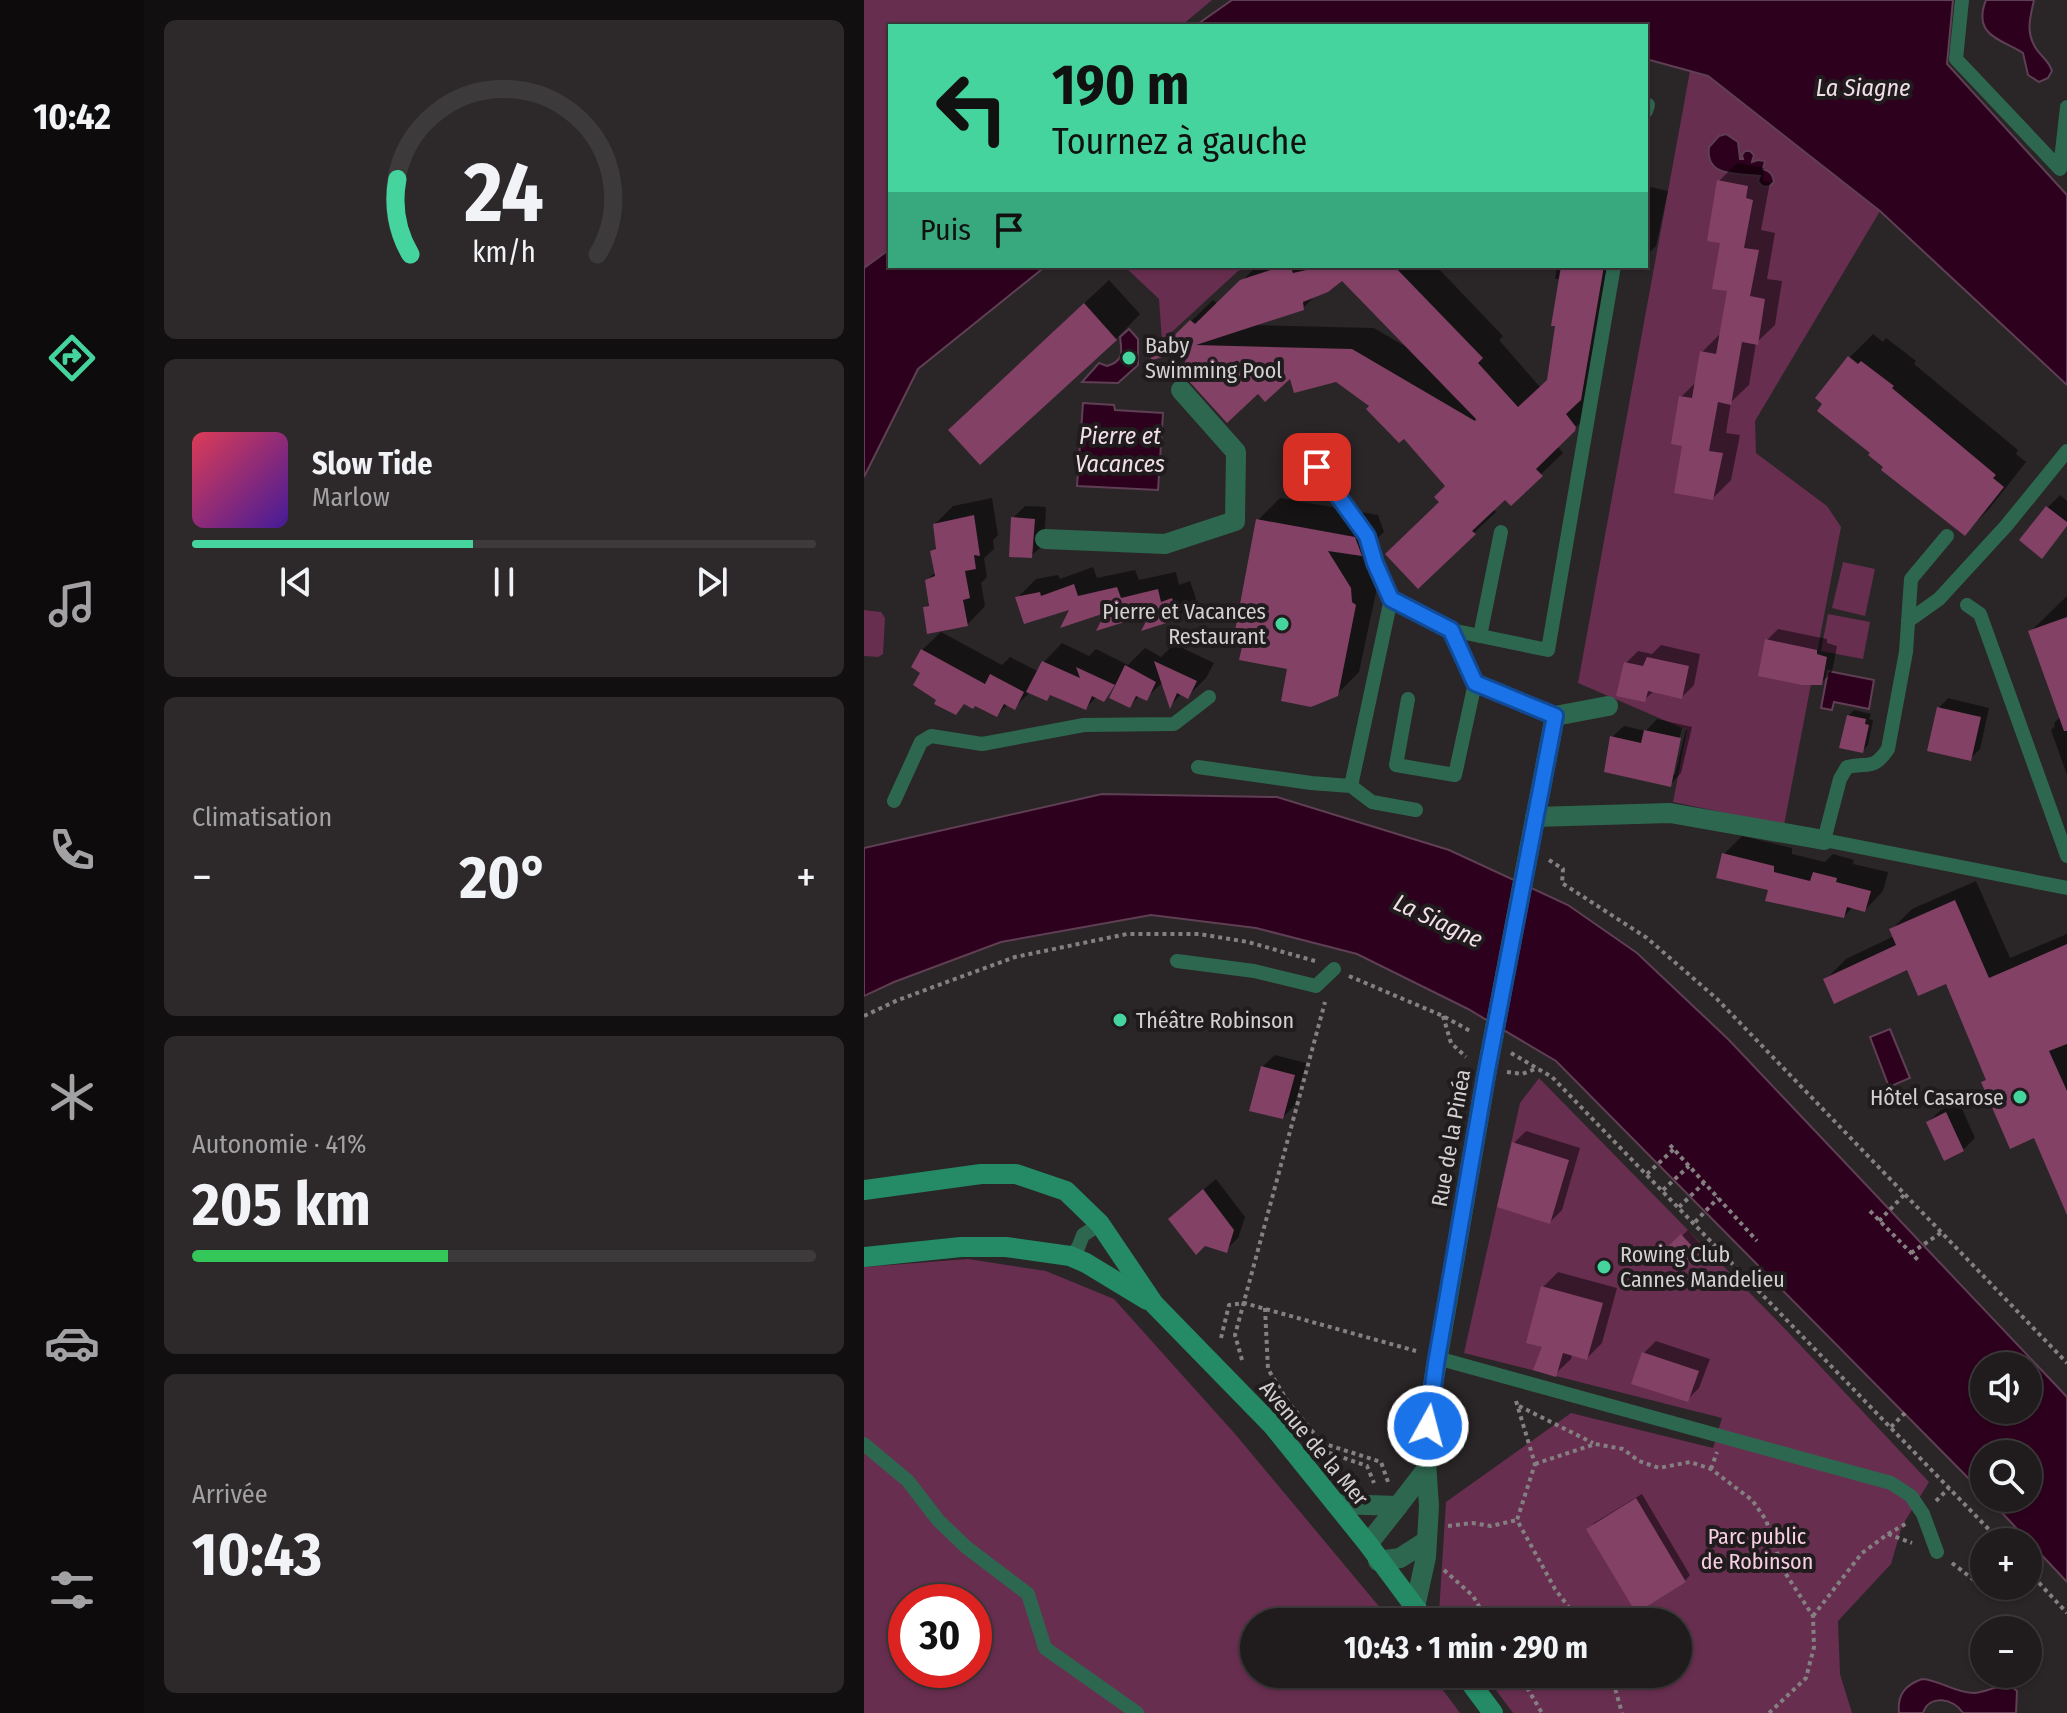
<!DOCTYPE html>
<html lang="fr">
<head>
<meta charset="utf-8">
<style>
	:root { --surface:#201c1d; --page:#2d292a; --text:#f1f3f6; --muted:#a2a1a4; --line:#3d3a3b; --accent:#46d49e }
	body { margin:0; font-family:"Fira Sans Condensed",sans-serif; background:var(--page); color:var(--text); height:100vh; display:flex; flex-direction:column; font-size:30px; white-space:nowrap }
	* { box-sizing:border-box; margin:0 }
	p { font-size:26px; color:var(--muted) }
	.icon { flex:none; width:44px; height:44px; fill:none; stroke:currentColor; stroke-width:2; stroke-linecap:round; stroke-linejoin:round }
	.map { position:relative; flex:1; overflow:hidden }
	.side { display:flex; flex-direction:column; gap:20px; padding:20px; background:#120f10; width:720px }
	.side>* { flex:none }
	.hud { position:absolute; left:24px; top:24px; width:760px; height:244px; border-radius:0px; box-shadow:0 2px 6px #0004,0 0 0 2px var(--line); background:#46d49e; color:#111; overflow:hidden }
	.controls { position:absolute; left:1106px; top:1352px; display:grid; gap:16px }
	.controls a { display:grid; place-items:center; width:72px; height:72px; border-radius:50%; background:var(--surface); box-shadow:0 2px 6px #0004,0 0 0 2px var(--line); font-size:40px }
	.speed { position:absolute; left:24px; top:1584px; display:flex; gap:16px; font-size:40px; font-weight:700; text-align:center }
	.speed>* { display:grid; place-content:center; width:104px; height:104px; border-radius:50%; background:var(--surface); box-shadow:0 2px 6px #0004,0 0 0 2px var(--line); line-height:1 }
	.speed .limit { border:12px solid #d22; background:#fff; color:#111 }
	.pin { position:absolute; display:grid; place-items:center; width:68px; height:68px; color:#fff; margin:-34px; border-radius:16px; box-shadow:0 4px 12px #0006 }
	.me { position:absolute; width:88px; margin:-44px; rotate:7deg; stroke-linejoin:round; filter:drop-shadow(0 0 6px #0008) }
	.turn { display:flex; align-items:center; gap:28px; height:168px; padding:0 32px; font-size:36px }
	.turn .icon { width:104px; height:104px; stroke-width:2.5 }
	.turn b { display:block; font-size:56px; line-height:68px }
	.then { display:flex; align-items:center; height:76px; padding:0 32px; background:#0003; gap:16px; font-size:30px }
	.big { font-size:60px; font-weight:700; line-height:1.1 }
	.side .card { flex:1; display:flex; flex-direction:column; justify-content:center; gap:12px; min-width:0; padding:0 28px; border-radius:12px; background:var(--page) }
	.side .dial { align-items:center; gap:0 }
	.dial svg { height:208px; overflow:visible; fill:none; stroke:var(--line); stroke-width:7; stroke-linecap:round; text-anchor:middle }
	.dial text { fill:var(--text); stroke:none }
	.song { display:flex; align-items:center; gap:24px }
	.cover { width:96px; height:96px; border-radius:12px; background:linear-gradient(135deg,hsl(350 70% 55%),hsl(260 70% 35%)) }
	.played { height:8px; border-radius:4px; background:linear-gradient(90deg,var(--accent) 45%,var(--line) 45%) }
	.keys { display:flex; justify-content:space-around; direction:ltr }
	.heat { display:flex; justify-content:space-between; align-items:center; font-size:44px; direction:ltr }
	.charge { height:12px; border-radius:6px; background:linear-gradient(90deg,#34c759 41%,var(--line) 0) }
	.trip { position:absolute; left:376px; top:1608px; width:452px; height:80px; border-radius:40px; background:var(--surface); box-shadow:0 2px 6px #0004,0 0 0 2px var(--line); font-weight:700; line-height:80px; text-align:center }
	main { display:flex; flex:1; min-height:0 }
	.menu { display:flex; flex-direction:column; width:144px; justify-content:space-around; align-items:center; background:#0d0b0c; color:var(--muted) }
	.menu .icon { width:56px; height:56px }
	.menu .active { color:var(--accent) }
	.menu b { font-size:36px; color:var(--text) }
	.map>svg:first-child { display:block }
</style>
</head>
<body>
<main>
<nav class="menu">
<b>10:42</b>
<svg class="icon active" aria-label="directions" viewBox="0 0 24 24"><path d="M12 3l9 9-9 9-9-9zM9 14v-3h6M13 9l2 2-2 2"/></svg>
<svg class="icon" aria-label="music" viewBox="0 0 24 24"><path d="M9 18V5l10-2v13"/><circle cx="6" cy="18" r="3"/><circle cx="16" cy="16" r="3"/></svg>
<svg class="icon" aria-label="phone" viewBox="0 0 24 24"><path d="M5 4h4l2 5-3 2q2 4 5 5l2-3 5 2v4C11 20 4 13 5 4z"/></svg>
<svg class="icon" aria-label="climate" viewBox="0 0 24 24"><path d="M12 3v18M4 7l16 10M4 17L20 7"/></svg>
<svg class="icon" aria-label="car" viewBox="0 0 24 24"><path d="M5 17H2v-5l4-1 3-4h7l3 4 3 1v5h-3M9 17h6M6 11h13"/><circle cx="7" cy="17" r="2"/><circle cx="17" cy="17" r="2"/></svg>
<svg class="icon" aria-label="filters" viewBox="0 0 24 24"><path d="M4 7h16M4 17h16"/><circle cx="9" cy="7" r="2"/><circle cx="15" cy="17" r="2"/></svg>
</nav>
<section class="side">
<div class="card dial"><svg viewBox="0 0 100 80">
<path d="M14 69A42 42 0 1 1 86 69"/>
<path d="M14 69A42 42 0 0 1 9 40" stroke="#46d49e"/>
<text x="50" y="56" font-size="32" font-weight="700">24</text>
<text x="50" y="72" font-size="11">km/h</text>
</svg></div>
<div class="card">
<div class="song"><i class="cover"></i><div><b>Slow Tide</b><p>Marlow</p></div></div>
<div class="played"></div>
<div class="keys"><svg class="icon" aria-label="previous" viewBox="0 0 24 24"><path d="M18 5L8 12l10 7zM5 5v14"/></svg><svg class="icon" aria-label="pause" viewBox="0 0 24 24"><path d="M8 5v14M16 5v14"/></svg><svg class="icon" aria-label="next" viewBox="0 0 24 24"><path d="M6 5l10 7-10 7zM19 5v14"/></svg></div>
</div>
<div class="card"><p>Climatisation</p>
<div class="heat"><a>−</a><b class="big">20°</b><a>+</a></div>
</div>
<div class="card"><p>Autonomie · 41%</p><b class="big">205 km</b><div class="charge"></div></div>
<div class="card"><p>Arrivée</p><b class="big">10:43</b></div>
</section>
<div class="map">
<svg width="1203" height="1713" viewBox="0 0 1203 1713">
	<rect width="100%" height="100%" fill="#2a2527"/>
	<g fill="#682e4f" fill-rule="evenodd">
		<path d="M0 0H348L317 26H26V249L0 268Z"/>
		<path d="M826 71 844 76 1016 211 891 421 892 453 963 506 977 527 920 825 809 802 823 730 714 683Z"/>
		<path d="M260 266H393L374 271 298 341 295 299Z"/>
		<path d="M979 562 1011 569 1001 616 968 608Z"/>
		<path d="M0 610 17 612 21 618 19 654 14 657 0 656Z"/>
		<path d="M964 614 1006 622 999 659 957 651Z"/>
		<path d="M675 1078 924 1332 1065 1482 1038 1526 1027 1564 974 1621 976 1674 988 1713H649L620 1674H814V1622H581L575 1613 582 1502 707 1413 849 1448 858 1418 600 1353 656 1103Z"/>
		<path d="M104 1259 182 1271 250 1299 372 1435 528 1622H390V1674H567L596 1713H0V1267ZM42 1602H110V1670H42Z"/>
	</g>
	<g fill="#2d011d" stroke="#5f3f53" stroke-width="2" fill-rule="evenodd">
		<path d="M368 0H1089L1083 64 1203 195V385L1016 211 844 76 782 59V26H331Z"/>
		<path d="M1122 0H1170C1166 18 1161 33 1173 50 1179 58 1185 61 1188 71L1184 78 1175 82 1164 75 1159 53C1137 39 1108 36 1122 0Z"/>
		<path d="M862 134 874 142 876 159H879L878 155 881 151H886L890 155 888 162 894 160 901 161 899 169C906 171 909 174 910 182L906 186C900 188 897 186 894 181L896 176C874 173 841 178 845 147L855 136Z"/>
		<path d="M26 249V266H182L54 369 0 477V268Z"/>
		<path d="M265 329 274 339V365L254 383 218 382 235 363 243 366C260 361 258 352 256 337Z"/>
		<path d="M219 403 250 405 251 410 299 413 294 490 213 486Z"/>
		<path d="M964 671 1010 680 1005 709 970 702 968 710 957 708Z"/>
		<path d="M238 794 413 797 585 850 704 905 773 953 864 1039 1203 1397V1582L1124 1498H1164V1454H1120V1494L692 1061 604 1009 493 954 392 928 287 915 137 942 30 982 0 996V848ZM1120 1366H1164V1410H1120Z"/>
		<path d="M1026 1029 1046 1078 1025 1087 1006 1037Z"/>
		<path d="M1058 1679C1076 1680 1091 1693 1110 1693 1125 1692 1142 1679 1153 1691L1152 1713H1099C1090 1698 1065 1694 1059 1713H1035C1033 1695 1041 1685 1058 1679Z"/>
	</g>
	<g fill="#0007" fill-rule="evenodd">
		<path d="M873 163 900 168 899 181 906 182 897 230 911 233 903 279 918 281 911 325 892 343 885 385 867 402 862 433 876 435 867 480 849 498 821 444 817 397 833 381 838 352 856 334 865 290 858 241 855 181Z"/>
		<path d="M782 186 804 191 792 246 782 256Z"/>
		<path d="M393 266H572L639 336 635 340 676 387 685 379 697 279H691L693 266H757L732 407 693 446 699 453 647 503 641 497 629 509 632 512 610 533 577 502 584 486 540 436 509 406 472 380 427 376 394 391 324 360 314 349 290 357 349 300 354 304ZM478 278 544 348 510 328 389 325 439 308 452 295Z"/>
		<path d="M245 280 276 314 252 339 111 406Z"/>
		<path d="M1009 334 1019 342 1022 338 1052 361 1050 364 1154 450 1152 454 1162 462 1125 509 1101 533 1022 467 954 398 986 357Z"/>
		<path d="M1196 495 1203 501V526L1178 556 1158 540 1184 507Z"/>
		<path d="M128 498 134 535 129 540 130 549 120 558 123 577 117 583 121 606 103 625 61 608 67 602 63 581 72 571 69 551 74 546 71 524 89 506Z"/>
		<path d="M416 498 514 515 520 532 500 551 508 566 510 580 514 583 495 672 472 695 426 667 394 520Z"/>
		<path d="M161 506 182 507 180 544 167 556 149 518Z"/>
		<path d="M229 567 233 578 271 570 275 580 312 572 315 585 326 581 332 599 314 617 290 611 209 607 154 597 172 579 194 575 196 579Z"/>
		<path d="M1203 596V775L1187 730 1191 726 1190 723 1197 716 1167 631Z"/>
		<path d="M914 629 963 639V643L973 646 968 672 957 683 903 640Z"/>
		<path d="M77 632 138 665 146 657 175 672 180 662 198 643 225 656 232 649 264 665 281 648 297 657 310 644 350 663 342 678 324 696 318 693 307 705 299 682 282 698 276 695 266 706 251 687 239 699 233 696 222 708 188 694 182 699 166 692 151 707 144 704 133 715 111 704 75 699 59 672 58 650Z"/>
		<path d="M797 645 836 654 830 685 818 697 790 691 780 700 762 663 774 651 788 654Z"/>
		<path d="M1084 698 1125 708 1116 749 1106 759 1075 708Z"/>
		<path d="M990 710 1007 714 1005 719 1009 720 1004 745 998 751 984 716Z"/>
		<path d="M793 719 828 727 817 773 806 785 748 737 760 726 782 731ZM818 728 822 729 811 774H807Z"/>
		<path d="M878 836 928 848V854L961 862 969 854 990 860 989 864 1024 872 1019 891 1001 910 989 907 980 916 906 889 860 854Z"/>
		<path d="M1112 881 1146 958 1203 934V1210L1171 1135 1124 1079 1083 981 1044 967 961 980 982 959 1030 936 1027 930 1048 909Z"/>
		<path d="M411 1055 442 1063 431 1105 419 1117 398 1067Z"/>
		<path d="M1095 1102 1111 1138 1099 1150 1064 1122 1077 1110Z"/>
		<path d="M662 1131 716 1148 698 1210 686 1222 650 1143Z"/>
		<path d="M352 1179 381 1217 374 1238 362 1250 306 1219Z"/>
		<path d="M824 1230 840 1248 820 1266 804 1249Z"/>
		<path d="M694 1272 753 1288 738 1343 723 1358 708 1354 707 1359 691 1374 680 1346 679 1287Z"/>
		<path d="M792 1341 846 1359 835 1388 823 1400 780 1353Z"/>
		<path d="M778 1494 826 1575 821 1581 725 1529 730 1523Z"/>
	</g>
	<g fill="#834166" fill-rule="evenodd">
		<path d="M853 180 884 186 882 198 889 200 880 248 895 250 886 296 901 299 894 345 878 342 867 405 854 402 845 451 859 453 849 500 810 493 818 446 807 444 815 396 828 398 836 351 852 354 863 291 848 289 856 243 843 241Z"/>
		<path d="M419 266H426L429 273 451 268 453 266H530L619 358 614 363 654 407 683 380 691 326H687L697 266H740L717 400 702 414 712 427 711 431 672 469 679 476 647 506 641 500 608 531 612 534 554 589 521 554 575 502 570 497 581 486 540 439 535 443 502 409 505 406 472 382 430 393 426 379 401 402 394 394 363 423 313 368 322 361 313 352 283 362 326 320 331 324 376 280ZM478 281 612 419 611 421 488 349 332 345 440 310 439 302 464 292Z"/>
		<path d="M220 303 253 340 116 465 84 430Z"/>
		<path d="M984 356 994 364 997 361 1030 386 1028 388 1132 475 1129 478 1140 487 1101 536 1017 470 1019 467 1004 455 1006 453 953 411 958 404 951 398Z"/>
		<path d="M1182 506 1203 522V526L1178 559 1155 540Z"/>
		<path d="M110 515 116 556 110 555 112 569 101 571 106 598 99 600 104 626 63 634 59 607 65 606 61 580 71 576 66 551 72 549 69 524Z"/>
		<path d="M147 517 171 519 168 558 145 557Z"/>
		<path d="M392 519 491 537 498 556 464 551 487 588 488 602 492 605 474 696 447 707 417 701 423 669 375 660 380 638 370 636Z"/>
		<path d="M210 584 214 596 253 587 257 598 294 589 297 602 308 598 315 619 277 631 286 614 232 631 241 613 196 628 205 610 160 624 151 597 176 592 177 596Z"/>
		<path d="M1203 617V731H1200L1164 631Z"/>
		<path d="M901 639 953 650V654L963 657 958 685H938L894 676Z"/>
		<path d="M57 649 121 684 126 674 160 692 151 710 140 704 133 717 111 706 109 709 100 704 92 715 70 704 72 700 49 685 56 673 47 667Z"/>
		<path d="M783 657 825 666 818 699 784 691 781 702 752 696 760 662 779 666Z"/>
		<path d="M178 661 216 678 212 667 251 685 240 702 228 696 222 710 186 695 183 701 162 692Z"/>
		<path d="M290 661 333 681 324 699 313 693 306 709Z"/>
		<path d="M261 665 292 682 283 701 272 696 266 708 245 698Z"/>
		<path d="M1073 707 1117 717 1107 761 1063 751Z"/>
		<path d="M983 715 1002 719 1001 724 1005 725 999 753 975 748Z"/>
		<path d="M780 730 817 738 807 787 740 772 746 736 777 743Z"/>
		<path d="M858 853 910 866V872L946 881 949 872 973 878 972 882 1007 891 1001 912 983 907 980 918 901 901 904 890 852 878Z"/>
		<path d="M1091 900 1125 978 1203 944V1044L1185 1051 1203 1091V1215L1170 1138 1146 1149 1117 1082 1122 1080 1082 984 1054 996 1043 970 970 1004 959 979 1032 945 1025 929Z"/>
		<path d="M397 1066 431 1075 419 1119 385 1111Z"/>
		<path d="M1082 1112 1100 1151 1080 1161 1062 1122Z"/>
		<path d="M648 1142 705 1160 686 1224 633 1207Z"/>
		<path d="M339 1189 370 1230 363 1253 341 1246 332 1255 304 1219Z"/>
		<path d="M817 1234 836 1255 820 1269 801 1249Z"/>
		<path d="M677 1286 739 1303 723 1360 699 1353 692 1377 669 1370 678 1347 662 1343Z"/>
		<path d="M778 1352 835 1371 824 1402 767 1384Z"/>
		<path d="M772 1498 822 1582 772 1613 722 1529Z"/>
	</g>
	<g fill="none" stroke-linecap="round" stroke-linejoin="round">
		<g stroke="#848081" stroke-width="4" stroke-dasharray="4 4" stroke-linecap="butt">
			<path d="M685 860 699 869 698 883 783 938 853 999 1203 1363"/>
			<path d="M485 976 579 1016 608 1032"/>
			<path d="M0 1016 34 1000 151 957 263 934H335L384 942 451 961"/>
			<path d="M579 1016 587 1043 602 1057"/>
			<path d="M647 1053 688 1077 1137 1542"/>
			<path d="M643 1072 658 1074 674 1068"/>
			<path d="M806 1145 893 1241"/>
			<path d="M783 1174 810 1149"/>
			<path d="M799 1190 825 1166"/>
			<path d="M815 1207 840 1183"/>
			<path d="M1006 1211 1055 1261"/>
			<path d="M1015 1221 1040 1195"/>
			<path d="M831 1222 854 1198"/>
			<path d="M1047 1253 1078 1232"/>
			<path d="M401 1308 404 1369 424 1402 458 1443 517 1462 524 1482"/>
			<path d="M357 1338 365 1305 380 1303 552 1351"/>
			<path d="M378 1360 371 1335 461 1002"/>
			<path d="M652 1401 671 1464 653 1520 691 1589 716 1622"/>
			<path d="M655 1406 729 1443"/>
			<path d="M1027 1427 1041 1413"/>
			<path d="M457 1450 503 1466 510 1483"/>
			<path d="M671 1464 731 1444 759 1449 775 1461 795 1468 826 1462 847 1469 888 1500 902 1520 918 1568 949 1616 950 1647 942 1678 905 1713"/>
			<path d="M847 1469 853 1452"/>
			<path d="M1072 1501 1085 1488"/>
			<path d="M584 1526 608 1523 627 1526 653 1520"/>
			<path d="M1024 1534 1043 1523"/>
			<path d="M1088 1563 1123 1590 1139 1592 1146 1586"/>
			<path d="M580 1570 609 1596 624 1622"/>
			<path d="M1164 1571 1203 1613"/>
			<path d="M949 1616 998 1553 1024 1534 1048 1543"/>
			<path d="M655 1674 678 1713"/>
			<path d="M747 1674 758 1713"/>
		</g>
		<g stroke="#2e674f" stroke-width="14">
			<path d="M1098 0 1092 59 1196 169 1203 107"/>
			<path d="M782 111 784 105"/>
			<path d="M453 467 503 536 511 563 527 599"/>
			<path d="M1083 536 1047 579 1042 652 1024 749C1009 771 1005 762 983 767L976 779 960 840 1203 888"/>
			<path d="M1103 605 1116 614 1203 856"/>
			<path d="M1044 621 1075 599 1142 526 1203 451"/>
			<path d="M616 636 637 532"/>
			<path d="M611 683 587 630 684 650 750 266"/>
			<path d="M544 699 532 765 591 775 611 683 691 716"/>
			<path d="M334 767 447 783 487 786 508 802 552 810"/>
			<path d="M487 786 527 599 587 630"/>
			<path d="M30 801 57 742 67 736 118 744 220 725 310 724 345 697"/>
			<path d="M313 961 390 971 452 986 470 969"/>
			<path d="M206 1256 214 1248 219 1235 236 1224"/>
			<path d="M573 1358 1027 1483 1047 1496 1059 1514 1073 1552"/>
			<path d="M0 1444 44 1481 74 1520 102 1547 164 1594 181 1648 273 1713"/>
		</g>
		<g stroke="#2e674f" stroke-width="20">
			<path d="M181 539 301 544 371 521 372 452 317 390"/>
			<path d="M671 817 806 813 960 840"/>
			<path d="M665 850 691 716 744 706"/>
			<path d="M472 1504 534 1506 561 1471"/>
			<path d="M504 1544 534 1506"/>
			<path d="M514 1561 536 1558 561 1542"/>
			<path d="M551 1607 562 1557 565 1506 561 1447 569 1385 623 1070"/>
		</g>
		<g stroke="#248b66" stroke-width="20">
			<path d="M0 1190 117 1174H152L202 1191 236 1224 290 1304 409 1426 504 1544 562 1622"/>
			<path d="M0 1257 97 1247H142L206 1256 222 1263 283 1300"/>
			<path d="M600 1674 629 1713"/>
		</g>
		<path stroke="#2e674f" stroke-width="20" d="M623 1070 665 850"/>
	</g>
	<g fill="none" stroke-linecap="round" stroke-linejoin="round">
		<g stroke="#114b97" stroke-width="20">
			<path id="route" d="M453 467 503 536 511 563 527 599 587 630 611 683 691 716 623 1070 572 1364 564 1426"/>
		</g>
		<use href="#route" stroke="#1a73e8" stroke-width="14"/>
	</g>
	<g fill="#46d49e" stroke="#201c1e" stroke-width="3">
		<circle cx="265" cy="358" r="8"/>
		<circle cx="418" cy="624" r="8"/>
		<circle cx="256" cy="1020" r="8"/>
		<circle cx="1156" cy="1097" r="8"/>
		<circle cx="740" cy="1267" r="8"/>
	</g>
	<g text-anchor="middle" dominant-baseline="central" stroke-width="8" stroke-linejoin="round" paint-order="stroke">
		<g font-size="22" fill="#d3d0d1" stroke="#201c1e" text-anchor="start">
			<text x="281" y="345">Baby<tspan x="281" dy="25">Swimming Pool</tspan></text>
			<text x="402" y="611" text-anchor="end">Pierre et Vacances<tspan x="402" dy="25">Restaurant</tspan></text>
			<text x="272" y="1020">Théâtre Robinson</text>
			<text x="1140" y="1097" text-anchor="end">Hôtel Casarose</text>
			<text x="756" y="1254">Rowing Club<tspan x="756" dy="25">Cannes Mandelieu</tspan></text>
		</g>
		<g font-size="22" fill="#d3d0d1" stroke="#201c1e">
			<text transform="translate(587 1138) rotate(-80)">Rue de la Pinéa</text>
			<text transform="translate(450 1443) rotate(50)">Avenue de la Mer</text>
		</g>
		<g font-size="22" fill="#f7cee2" stroke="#201c1e">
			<text x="893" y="1536">Parc public<tspan x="893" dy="25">de Robinson</tspan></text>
		</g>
		<g font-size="24" font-style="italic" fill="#f2dee7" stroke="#201c1e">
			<text x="999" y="88">La Siagne</text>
			<text x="256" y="436">Pierre et<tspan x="256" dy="28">Vacances</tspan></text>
			<text transform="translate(574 921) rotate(25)">La Siagne</text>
		</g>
	</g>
</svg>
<div class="controls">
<a><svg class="icon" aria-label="sound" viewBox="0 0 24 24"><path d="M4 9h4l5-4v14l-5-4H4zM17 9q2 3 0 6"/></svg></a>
<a><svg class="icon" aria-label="search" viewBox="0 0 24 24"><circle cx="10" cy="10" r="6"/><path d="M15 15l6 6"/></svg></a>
<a>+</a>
<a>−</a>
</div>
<div class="speed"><div class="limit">30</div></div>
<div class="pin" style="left:453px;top:467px;background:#d93025"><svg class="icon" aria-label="arrive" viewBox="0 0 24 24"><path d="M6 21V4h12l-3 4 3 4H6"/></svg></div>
<svg class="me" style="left:564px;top:1426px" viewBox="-20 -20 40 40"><circle r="17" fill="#1a73e8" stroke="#fff" stroke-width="3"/><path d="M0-11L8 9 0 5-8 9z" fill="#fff"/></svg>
<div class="trip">10:43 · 1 min · 290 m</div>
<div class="hud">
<div class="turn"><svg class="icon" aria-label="left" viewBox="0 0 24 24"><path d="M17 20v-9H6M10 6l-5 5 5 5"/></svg><div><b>190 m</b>Tournez à gauche</div></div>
<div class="then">Puis<svg class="icon" aria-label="arrive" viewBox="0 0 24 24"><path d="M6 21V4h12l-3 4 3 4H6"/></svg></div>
</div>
</div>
</main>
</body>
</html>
